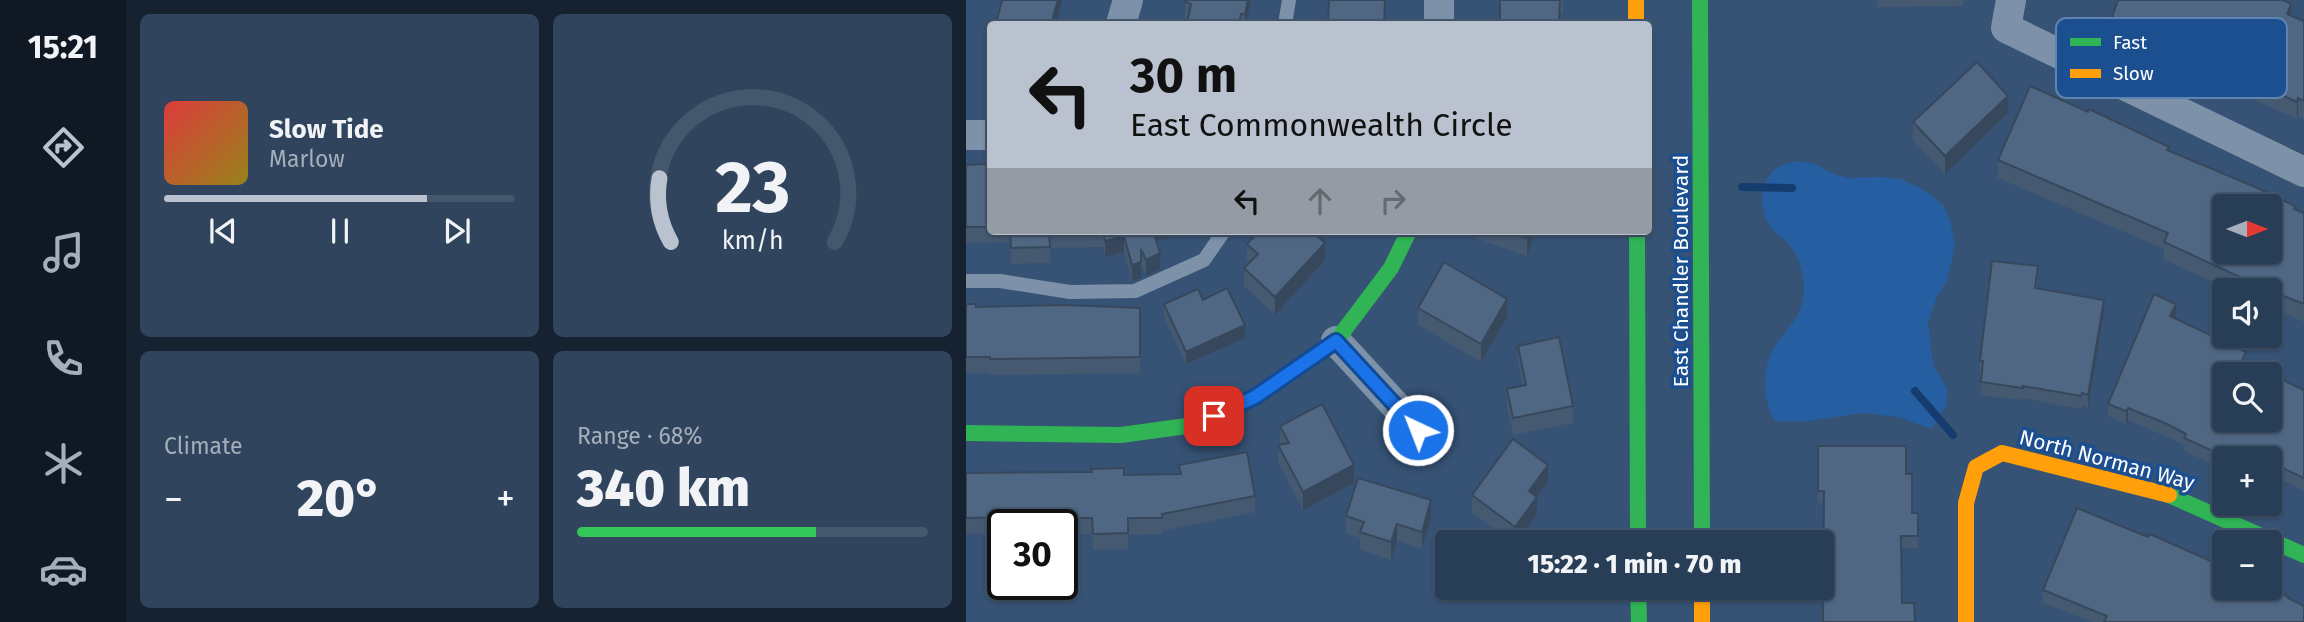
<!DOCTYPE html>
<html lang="en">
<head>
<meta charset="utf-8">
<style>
	:root { --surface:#283e57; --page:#30455d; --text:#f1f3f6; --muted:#a5aeba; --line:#44576d; --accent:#b9c2ce }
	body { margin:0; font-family:"Fira Sans",sans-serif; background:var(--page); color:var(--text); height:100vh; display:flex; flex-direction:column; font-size:26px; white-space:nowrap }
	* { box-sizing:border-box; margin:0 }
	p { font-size:23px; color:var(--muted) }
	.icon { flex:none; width:38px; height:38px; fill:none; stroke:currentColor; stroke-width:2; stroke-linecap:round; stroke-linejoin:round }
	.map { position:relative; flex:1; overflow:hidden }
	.sheet { display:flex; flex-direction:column; gap:14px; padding:14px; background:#162230; width:840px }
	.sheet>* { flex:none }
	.top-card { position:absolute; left:21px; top:21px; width:665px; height:214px; border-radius:7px; box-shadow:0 2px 5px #0004,0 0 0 2px var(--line); background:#b9c2ce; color:#111; overflow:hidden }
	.needle { width:46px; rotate:90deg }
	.controls { position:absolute; left:1246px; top:194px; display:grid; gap:14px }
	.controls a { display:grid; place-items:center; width:70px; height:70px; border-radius:7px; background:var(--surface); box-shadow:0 2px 5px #0004,0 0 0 2px var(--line); font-size:35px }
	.speed { position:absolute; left:21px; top:509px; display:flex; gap:14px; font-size:35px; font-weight:700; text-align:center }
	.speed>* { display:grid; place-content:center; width:91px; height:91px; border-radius:50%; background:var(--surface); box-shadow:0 2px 5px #0004,0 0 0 2px var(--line); line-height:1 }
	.speed .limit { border:4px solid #111; border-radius:10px; background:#fff; color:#111 }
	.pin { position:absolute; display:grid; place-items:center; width:60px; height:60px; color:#fff; margin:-30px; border-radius:14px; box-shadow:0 4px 10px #0006 }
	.me { position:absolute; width:77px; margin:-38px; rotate:317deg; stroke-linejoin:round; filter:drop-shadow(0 0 5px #0008) }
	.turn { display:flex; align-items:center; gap:24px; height:147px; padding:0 28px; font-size:32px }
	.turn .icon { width:91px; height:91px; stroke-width:2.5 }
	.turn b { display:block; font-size:49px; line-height:60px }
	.lanes { display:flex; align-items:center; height:66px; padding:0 28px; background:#0003; justify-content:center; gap:35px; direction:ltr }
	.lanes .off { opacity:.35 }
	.big { font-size:52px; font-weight:800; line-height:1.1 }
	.sheet .tile { flex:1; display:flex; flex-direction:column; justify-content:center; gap:10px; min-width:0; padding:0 24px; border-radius:10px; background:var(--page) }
	.sheet .dial { align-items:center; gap:0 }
	.dial svg { height:182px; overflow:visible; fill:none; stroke:var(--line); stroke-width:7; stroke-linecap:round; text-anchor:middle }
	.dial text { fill:var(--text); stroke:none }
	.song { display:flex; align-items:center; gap:21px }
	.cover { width:84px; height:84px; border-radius:10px; background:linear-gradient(135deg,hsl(0 70% 55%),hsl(50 70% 35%)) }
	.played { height:7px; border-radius:4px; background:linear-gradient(90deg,var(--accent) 75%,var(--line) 75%) }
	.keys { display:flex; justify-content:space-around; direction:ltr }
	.heat { display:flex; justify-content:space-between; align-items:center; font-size:38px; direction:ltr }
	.charge { height:10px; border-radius:5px; background:linear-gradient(90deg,#34c759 68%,var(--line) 0) }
	.sheet .tiles { flex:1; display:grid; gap:14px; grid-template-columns:repeat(2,1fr) }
	.trip { position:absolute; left:469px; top:530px; width:399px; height:70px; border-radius:7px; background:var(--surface); box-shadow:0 2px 5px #0004,0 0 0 2px var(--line); font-weight:800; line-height:70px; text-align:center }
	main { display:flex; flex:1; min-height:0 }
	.menu { display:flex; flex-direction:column; width:126px; justify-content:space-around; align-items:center; background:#101923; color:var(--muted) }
	.menu .icon { width:49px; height:49px }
	.menu .on { color:var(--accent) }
	.menu b { font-size:32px; color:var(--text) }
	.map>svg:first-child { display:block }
</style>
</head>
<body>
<main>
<nav class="menu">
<b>15:21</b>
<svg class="icon on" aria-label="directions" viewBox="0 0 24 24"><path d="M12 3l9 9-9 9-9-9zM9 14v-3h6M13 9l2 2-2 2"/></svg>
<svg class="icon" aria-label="music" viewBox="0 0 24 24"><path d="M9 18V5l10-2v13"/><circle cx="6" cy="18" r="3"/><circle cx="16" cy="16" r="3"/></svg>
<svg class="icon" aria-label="phone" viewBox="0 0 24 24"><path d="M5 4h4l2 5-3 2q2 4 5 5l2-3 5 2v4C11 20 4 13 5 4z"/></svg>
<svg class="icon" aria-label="climate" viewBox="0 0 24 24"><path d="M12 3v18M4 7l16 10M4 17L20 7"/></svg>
<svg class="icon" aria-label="car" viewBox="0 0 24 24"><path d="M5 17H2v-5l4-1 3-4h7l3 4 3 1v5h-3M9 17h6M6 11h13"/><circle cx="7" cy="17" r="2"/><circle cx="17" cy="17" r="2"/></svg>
</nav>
<section class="sheet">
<div class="tiles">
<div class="tile">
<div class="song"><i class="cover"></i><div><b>Slow Tide</b><p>Marlow</p></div></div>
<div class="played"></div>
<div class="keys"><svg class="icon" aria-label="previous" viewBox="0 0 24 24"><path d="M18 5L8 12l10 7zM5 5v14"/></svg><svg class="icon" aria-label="pause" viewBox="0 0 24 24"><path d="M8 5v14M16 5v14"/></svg><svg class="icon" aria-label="next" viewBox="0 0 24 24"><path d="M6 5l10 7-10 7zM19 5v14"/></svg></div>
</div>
<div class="tile dial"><svg viewBox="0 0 100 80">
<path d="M14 69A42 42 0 1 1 86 69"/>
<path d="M14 69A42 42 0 0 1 9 41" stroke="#b9c2ce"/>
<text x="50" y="56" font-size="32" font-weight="700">23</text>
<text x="50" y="72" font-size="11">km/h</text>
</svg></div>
<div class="tile"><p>Climate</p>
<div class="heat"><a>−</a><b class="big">20°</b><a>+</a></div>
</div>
<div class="tile"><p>Range · 68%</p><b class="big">340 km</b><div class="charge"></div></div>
</div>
</section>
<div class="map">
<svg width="1338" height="622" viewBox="0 0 1338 622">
	<rect width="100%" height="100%" fill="#365274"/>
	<path fill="#265fa1" d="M831 161 850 164 865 173 881 178 915 177 935 179 958 190 977 205 984 221 989 246 981 280 970 299 962 322 967 365 981 389V404L966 429 932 417 897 413 842 421H809C795 398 795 363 813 340 826 324 838 312 838 289 838 275 834 260 826 248 822 241 812 237 807 230 792 214 793 180 811 168 817 164 825 163 831 161Z"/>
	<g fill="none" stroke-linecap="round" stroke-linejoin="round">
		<g stroke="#153c6e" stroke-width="8">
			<path d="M776 187 826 188"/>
			<path d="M949 391 987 435"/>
		</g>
		<g stroke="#7d92a8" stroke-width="14">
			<path d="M319 24 323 0"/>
			<path d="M0 281H34L104 292 169 291 238 260 258 231"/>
		</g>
		<g stroke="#7d92a8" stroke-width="30">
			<path d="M1045 0 1040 28 1338 172"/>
			<path d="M155 24 162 0"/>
			<path d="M473 24V0"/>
			<path d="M0 135H24"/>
			<path d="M370 341 452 430"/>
		</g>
		<g stroke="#30b455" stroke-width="16">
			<path d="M734 0 736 542"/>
			<path d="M671 231 672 542"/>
			<path d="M0 433 155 435 228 425 289 397 370 341 425 268 443 231"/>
			<path d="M1203 495 1338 555"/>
			<path d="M672 588 673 622"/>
		</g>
		<g stroke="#ff9f0a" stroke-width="16">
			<path d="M670 0V24"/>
			<path d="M736 588V622"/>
			<path d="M1000 622V503L1010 467 1036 453 1203 495"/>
		</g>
	</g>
	<g fill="#455971">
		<path d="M285 0 280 24H221L222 19 219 18V2Z"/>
		<path d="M534 0H597V13H594Z"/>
		<path d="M911 0H997V6L911 7Z"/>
		<path d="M1325 15 1338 21V119L1332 116 1331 119 1250 83V80L1196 57V53L1146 34V17Z"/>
		<path d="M1042 113 979 174 947 140V122Z"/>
		<path d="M1203 150 1338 213V322L1304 308V290H1265L1198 260V249L1032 178V160Z"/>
		<path d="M0 165 20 192H24V231H211V235L190 241 194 269 180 276 175 265V278L166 281 158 252 139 257 137 247 84 248V263L45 264 44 242 0 243Z"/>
		<path d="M506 231H569L561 256 506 237Z"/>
		<path d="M281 244 359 260 309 315 278 286V268L283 263 281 261Z"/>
		<path d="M1072 279 1071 289 1138 312 1122 408 1116 405 1115 409 1057 398V400L1015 395 1016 374 1014 373V361Z"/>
		<path d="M237 300 279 338 220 364 198 317V304Z"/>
		<path d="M0 304 10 307 174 308V373L24 375V373H0Z"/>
		<path d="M452 308 541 317 515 362 452 325Z"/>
		<path d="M1210 316 1209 318 1280 363 1338 390V491L1304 474V458H1258V469L1218 451V445L1201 437 1162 420 1160 424 1142 416V404Z"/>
		<path d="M552 346 607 406V423L547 435 541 407V389L557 386 552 363Z"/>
		<path d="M314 426 388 483 337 510 312 462V445L314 444Z"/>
		<path d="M852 446 940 474 946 513H952V548H935L936 603 949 622 858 503H852Z"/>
		<path d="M213 465 289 496V512L196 531V534L162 535V549L127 550 126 534H96V525H37V533L0 534V473L126 472 158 475 213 474Z"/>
		<path d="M582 482 571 497V514L551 542H546L506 513V495Z"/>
		<path d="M380 516 465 518 456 549 431 541 425 560 394 550V538L380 533Z"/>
		<path d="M1077 590 1323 599 1338 622H1126L1077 603Z"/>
	</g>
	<g fill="#38485c">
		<path d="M92 0H96L90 24H85Z"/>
		<path d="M282 0H285L280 24H279V14Z"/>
		<path d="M1325 4V21L1321 14Z"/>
		<path d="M1042 96V113L979 174V156Z"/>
		<path d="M1332 98V116L1331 119V102Z"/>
		<path d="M186 231H211V235L186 242Z"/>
		<path d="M563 231H569L561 256V238Z"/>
		<path d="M158 236V252L139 257V241Z"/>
		<path d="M359 243V260L309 315V297Z"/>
		<path d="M194 253V269L180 276V260Z"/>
		<path d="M175 262V278L166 281V265Z"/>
		<path d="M541 299V317L515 362V344Z"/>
		<path d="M1138 300V312L1122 408V395Z"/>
		<path d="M1210 304V316L1204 329V316Z"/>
		<path d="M279 325V338L220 364V352Z"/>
		<path d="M1162 408V420L1160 424V411Z"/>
		<path d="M1274 447V458H1268Z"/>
		<path d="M388 465V483L337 510V492Z"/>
		<path d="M582 465V482L571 497V514L551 542H549V527L563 491Z"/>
		<path d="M465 500V518L456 549V532Z"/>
		<path d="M431 524V541L425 560V542Z"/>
	</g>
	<g fill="#506783" stroke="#38485c" stroke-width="2" fill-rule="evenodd">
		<path d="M36 0H92L85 24H30Z"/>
		<path d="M219 0H282L279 14H275L273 24H221L225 4 219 2Z"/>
		<path d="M363 0H419L418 24H362Z"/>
		<path d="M534 0H594L593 24H534Z"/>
		<path d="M1152 0H1317L1325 4 1321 14 1338 21V101L1332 98 1331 102 1250 65 1251 63 1196 39 1198 36 1146 17Z"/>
		<path d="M1011 62 1042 96 979 156 947 122Z"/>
		<path d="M1064 86 1122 112 1123 109 1203 147 1201 150 1289 187 1329 206 1328 209 1338 213V304L1300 289 1198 242 1202 233 1032 160ZM1258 206H1304V252H1258Z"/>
		<path d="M20 164V192H24V227H0V165Z"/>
		<path d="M44 231H187L194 253 180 260 175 249V262L166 265 158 236 139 241 137 231 83 232 84 247 45 248Z"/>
		<path d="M293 231H346L359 243 309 297 278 268 292 254 281 244Z"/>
		<path d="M539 231H563L561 238Z"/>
		<path d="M1026 261 1072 266 1069 288 1138 300 1122 395 1116 393 1115 396 1057 386V388L1015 382 1017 361H1014Z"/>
		<path d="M478 262 541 299 515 344 452 308Z"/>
		<path d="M261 288 279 325 220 352 198 304 232 289 237 300Z"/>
		<path d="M1188 294 1210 304 1204 316 1280 352 1276 361 1338 390V478L1304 462V458H1298L1274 447 1268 458H1262L1218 438 1220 434 1201 424 1162 408 1160 411 1142 404ZM1258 374H1304V420H1258Z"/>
		<path d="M0 304H10V307L98 305 174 308V357L24 359V357H0Z"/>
		<path d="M593 337 607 406 547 418 541 389 560 385 552 346Z"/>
		<path d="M356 404 388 465 337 492 312 445 323 443 314 426Z"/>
		<path d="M547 439 582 465 563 491 571 497 549 527 506 495Z"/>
		<path d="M852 446H940V474H946V513H952V536H935L936 603H948L949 622H857L858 491H852Z"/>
		<path d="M281 452 289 496 196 514V518H162V533L127 534 126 518H67V525H42V517L0 518V473L126 472 125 469 158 468V475L215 474 213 465Z"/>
		<path d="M392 478 465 500 456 532 431 524 425 542 394 532 398 522 380 516Z"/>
		<path d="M1111 508 1182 537 1184 534 1258 567V588H1304L1323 597 1322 598 1338 606V622H1138L1141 616 1077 590Z"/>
	</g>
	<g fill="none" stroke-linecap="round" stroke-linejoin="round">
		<g stroke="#114b97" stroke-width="18">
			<path id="route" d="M248 416 289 397 370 341 452 430"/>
		</g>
		<use href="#route" stroke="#1a73e8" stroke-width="12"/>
	</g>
	<g text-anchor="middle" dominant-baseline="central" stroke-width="7" stroke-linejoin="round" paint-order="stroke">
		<g font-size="21" fill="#fff" stroke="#1b4f8f">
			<text transform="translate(715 271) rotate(-90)">East Chandler Boulevard</text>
			<text transform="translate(1141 460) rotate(15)">North Norman Way</text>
		</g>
	</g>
	<rect x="1090" y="18" width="231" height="80" rx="10" fill="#1b4f8f" stroke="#5f84b1" stroke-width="2"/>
	<rect x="1104" y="38" width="31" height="8" fill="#30b455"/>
	<rect x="1104" y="69" width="31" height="9" fill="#ff9f0a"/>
	<g font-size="19" fill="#fff">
		<text x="1147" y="49">Fast</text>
		<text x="1147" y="80">Slow</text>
	</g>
</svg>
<div class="controls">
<a><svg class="needle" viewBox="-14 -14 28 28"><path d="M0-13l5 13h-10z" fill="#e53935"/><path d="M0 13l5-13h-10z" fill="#a5aeba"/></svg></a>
<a><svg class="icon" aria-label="sound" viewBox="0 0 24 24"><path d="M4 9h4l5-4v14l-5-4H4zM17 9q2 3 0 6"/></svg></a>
<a><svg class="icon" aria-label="search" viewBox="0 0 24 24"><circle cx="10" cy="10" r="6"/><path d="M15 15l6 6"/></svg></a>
<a>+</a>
<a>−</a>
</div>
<div class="speed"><div class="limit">30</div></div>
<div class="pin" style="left:248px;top:416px;background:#d93025"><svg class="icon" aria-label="arrive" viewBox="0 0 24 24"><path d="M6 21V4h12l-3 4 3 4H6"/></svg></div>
<svg class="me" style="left:452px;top:430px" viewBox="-20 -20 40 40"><circle r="17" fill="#1a73e8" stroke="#fff" stroke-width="3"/><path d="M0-11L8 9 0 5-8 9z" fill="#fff"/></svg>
<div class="trip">15:22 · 1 min · 70 m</div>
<div class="top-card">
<div class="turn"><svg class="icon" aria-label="left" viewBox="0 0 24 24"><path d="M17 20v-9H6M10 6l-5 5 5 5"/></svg><div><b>30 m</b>East Commonwealth Circle</div></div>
<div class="lanes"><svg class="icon" aria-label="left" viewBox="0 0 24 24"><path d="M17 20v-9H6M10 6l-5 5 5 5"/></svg><svg class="icon off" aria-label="ahead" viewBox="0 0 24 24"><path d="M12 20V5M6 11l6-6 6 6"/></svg><svg class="icon off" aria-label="right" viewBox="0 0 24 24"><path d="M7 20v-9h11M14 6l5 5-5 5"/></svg></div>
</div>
</div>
</main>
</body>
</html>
